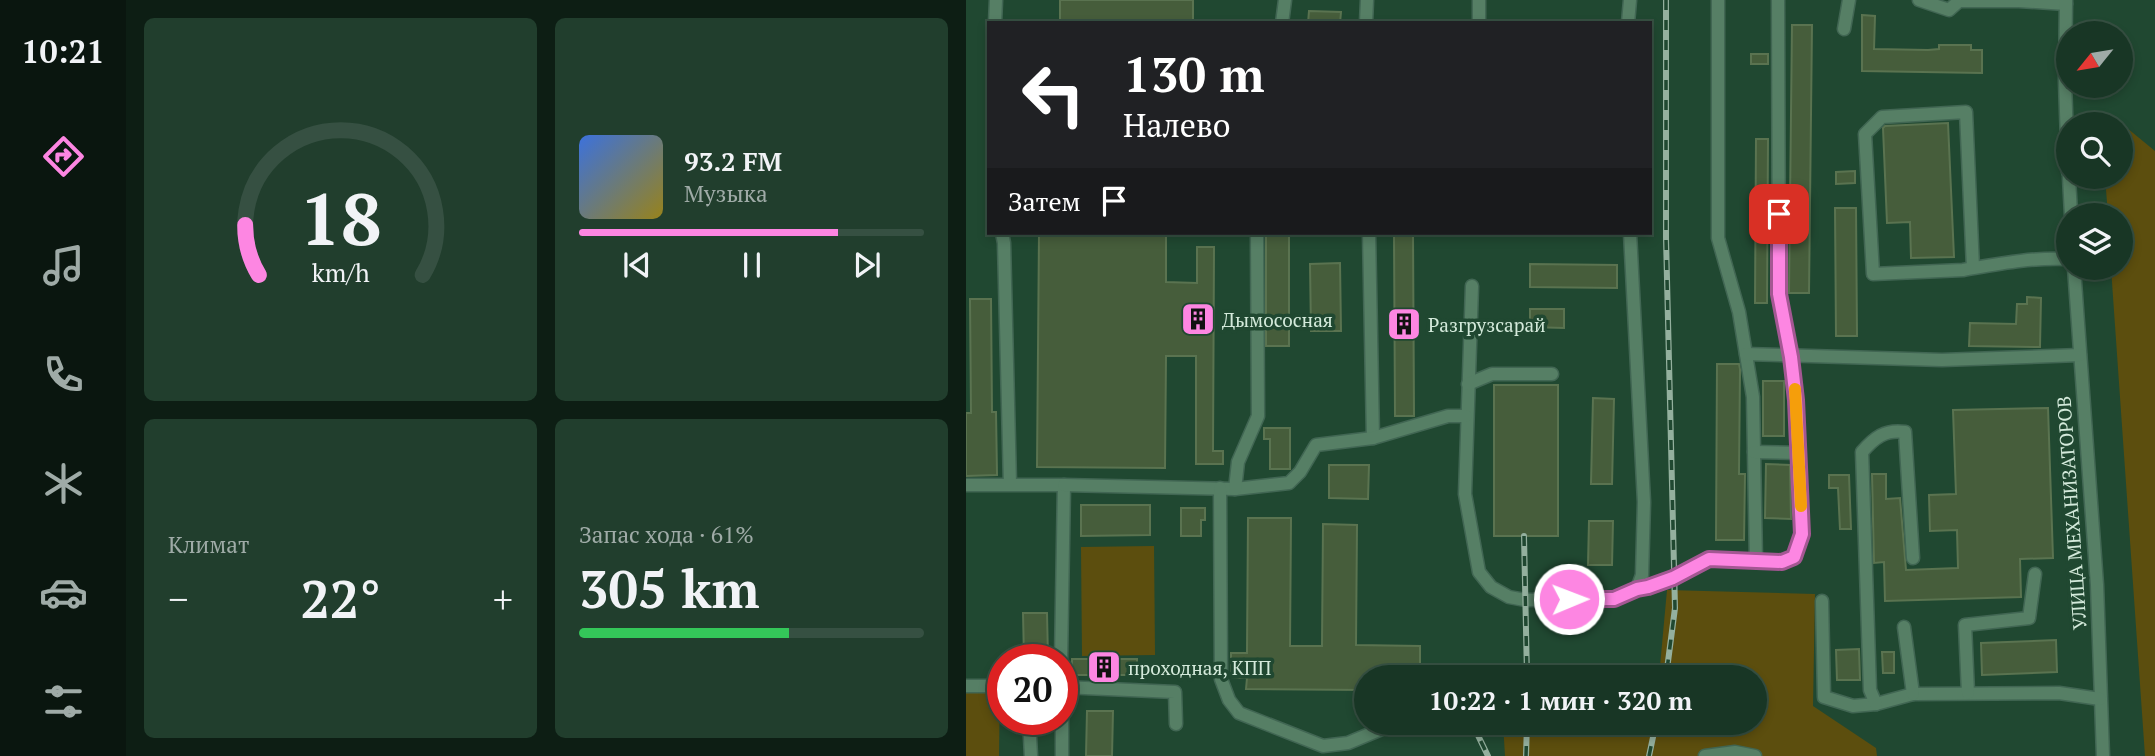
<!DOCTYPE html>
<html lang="ru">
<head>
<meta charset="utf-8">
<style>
	:root { --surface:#183625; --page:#213e2d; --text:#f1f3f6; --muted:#9faba7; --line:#365042; --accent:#fd86e2 }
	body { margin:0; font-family:"PT Serif",serif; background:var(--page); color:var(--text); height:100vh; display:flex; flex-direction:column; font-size:26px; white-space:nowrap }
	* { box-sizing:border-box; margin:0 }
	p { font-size:23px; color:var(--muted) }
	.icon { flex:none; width:38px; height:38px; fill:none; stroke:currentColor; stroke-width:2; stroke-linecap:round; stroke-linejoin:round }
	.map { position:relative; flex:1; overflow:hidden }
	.sheet { display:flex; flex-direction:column; gap:18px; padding:18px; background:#0d1e14; width:840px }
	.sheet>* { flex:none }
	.top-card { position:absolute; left:21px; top:21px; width:665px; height:214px; border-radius:0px; box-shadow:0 4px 10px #0003,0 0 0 2px var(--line); background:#202124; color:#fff; overflow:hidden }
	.needle { width:46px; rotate:240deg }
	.controls { position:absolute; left:1090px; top:21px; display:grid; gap:14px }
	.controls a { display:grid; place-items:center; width:77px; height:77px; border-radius:50%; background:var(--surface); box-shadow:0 4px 10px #0003,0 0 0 2px var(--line); font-size:35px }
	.speed { position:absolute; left:21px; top:644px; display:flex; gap:14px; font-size:35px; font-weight:700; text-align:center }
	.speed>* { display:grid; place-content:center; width:91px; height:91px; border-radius:50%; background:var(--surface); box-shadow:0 4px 10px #0003,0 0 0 2px var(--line); line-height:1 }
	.speed .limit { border:10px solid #d22; background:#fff; color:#111 }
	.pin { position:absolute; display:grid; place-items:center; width:60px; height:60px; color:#fff; margin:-30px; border-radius:14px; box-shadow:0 4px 10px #0006 }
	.me { position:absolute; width:77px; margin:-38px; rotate:89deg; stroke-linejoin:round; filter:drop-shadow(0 0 5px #0008) }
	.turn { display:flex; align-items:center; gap:24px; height:147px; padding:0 21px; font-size:32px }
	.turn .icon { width:91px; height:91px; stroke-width:2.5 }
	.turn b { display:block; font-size:49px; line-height:60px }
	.then { display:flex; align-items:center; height:66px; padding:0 21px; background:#0003; gap:14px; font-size:26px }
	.big { font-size:52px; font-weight:700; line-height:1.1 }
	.sheet .widget { flex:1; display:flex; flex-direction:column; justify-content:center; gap:10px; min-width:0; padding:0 24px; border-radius:10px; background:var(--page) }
	.sheet .dial { align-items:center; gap:0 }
	.dial svg { height:182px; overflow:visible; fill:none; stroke:var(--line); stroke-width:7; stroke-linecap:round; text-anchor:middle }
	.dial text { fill:var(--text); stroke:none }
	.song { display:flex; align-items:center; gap:21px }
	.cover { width:84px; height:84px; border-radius:10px; background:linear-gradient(135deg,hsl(220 70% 55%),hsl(50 70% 35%)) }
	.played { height:7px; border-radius:4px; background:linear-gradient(90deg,var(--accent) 75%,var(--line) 75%) }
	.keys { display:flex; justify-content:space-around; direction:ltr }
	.heat { display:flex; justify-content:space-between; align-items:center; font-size:38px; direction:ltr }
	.charge { height:10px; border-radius:5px; background:linear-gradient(90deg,#34c759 61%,var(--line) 0) }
	.sheet .tiles { flex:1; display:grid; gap:18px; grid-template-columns:repeat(2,1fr) }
	.trip { position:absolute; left:388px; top:665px; width:413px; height:70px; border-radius:35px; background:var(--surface); box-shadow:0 4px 10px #0003,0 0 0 2px var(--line); font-weight:700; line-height:70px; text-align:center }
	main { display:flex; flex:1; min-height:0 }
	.menu { display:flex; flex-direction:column; width:126px; justify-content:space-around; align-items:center; background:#0a160f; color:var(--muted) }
	.menu .icon { width:49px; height:49px }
	.menu .active { color:var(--accent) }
	.menu b { font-size:32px; color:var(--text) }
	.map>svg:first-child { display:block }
</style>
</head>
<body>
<main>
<nav class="menu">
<b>10:21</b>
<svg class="icon active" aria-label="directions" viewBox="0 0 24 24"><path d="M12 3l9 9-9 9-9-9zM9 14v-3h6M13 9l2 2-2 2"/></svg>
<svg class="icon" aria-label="music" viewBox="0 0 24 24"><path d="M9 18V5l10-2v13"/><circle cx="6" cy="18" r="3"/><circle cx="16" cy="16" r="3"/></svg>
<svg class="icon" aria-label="phone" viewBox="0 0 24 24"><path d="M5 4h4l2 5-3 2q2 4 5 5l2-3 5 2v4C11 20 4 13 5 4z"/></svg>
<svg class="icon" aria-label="climate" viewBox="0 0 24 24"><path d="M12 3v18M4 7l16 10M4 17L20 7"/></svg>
<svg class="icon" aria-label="car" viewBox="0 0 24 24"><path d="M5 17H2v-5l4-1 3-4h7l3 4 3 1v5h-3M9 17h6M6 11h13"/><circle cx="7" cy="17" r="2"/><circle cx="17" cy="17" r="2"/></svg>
<svg class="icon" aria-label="filters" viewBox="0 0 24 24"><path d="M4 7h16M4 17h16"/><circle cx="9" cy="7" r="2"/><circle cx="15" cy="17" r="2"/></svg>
</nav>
<section class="sheet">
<div class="tiles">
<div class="widget dial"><svg viewBox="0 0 100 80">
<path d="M14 69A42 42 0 1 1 86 69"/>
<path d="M14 69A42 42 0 0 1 8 47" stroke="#fd86e2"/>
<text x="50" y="56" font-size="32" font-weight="700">18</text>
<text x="50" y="72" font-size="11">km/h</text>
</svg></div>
<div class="widget">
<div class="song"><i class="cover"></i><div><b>93.2 FM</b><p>Музыка</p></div></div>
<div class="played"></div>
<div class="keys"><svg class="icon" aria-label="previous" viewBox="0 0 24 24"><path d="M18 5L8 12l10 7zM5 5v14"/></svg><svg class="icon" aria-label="pause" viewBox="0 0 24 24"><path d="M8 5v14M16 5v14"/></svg><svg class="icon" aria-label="next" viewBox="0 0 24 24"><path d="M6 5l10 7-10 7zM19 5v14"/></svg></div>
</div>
<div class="widget"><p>Климат</p>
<div class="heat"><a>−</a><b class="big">22°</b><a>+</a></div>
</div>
<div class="widget"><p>Запас хода · 61%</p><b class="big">305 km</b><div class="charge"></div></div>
</div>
</section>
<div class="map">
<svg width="1189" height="756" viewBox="0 0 1189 756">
	<rect width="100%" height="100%" fill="#204831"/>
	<g fill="#5c4e0e">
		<path d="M1161 128 1189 151V756H1179L1145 268H1155V215H1142L1139 177H1155V129Z"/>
		<path d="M188 546 189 655 116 656 115 547Z"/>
		<path d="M701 590 849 594 847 706 910 748 911 756H539L537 723H789V677H693Z"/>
		<path d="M0 682H34L33 756H0Z"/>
	</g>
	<g fill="#465d3b" stroke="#5a7350" stroke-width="2">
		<rect x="94" y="0" width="133" height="23"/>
		<path d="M343 11 375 12 374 23H342Z"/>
		<path d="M896 15 909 16 908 49 962 50 973 49V45H1005V50H1016V73L896 71Z"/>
		<path d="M826 25H846L843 293H823Z"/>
		<rect x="785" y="54" width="17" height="10"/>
		<path d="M982 123 988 257 945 258 944 222 921 223 917 128 919 126Z"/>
		<path d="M790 139H802L801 303H789Z"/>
		<path d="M889 171V183L870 184V172Z"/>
		<path d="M869 208H890L891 336H870Z"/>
		<path d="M73 233H200V282L231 283V247H248L247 451H257V464H230V356H200L199 468 71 467Z"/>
		<rect x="300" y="233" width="23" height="113"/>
		<path d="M428 233H447L448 416H429Z"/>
		<path d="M374 263 375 331H345L344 264Z"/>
		<path d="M564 264 651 265V288L564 287Z"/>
		<path d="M1061 297 1075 298 1074 347 1003 346 1004 323 1050 324 1051 304H1061Z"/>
		<path d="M4 299H25L26 412H30L31 475 0 476V413H5Z"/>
		<path d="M564 309H598V328L564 327Z"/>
		<path d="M751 364H773L774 369 773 474H779L778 540H750Z"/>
		<rect x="797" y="381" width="21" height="55"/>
		<rect x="528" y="385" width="64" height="151"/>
		<path d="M627 398 648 399 646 484H625Z"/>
		<path d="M1082 408 1087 558 1054 559 1055 597 919 601 918 562 908 563 906 474H920V499L934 498 940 570 992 568 991 530 964 531 963 495 990 494 987 410Z"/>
		<path d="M298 428H324V469H304V439H298Z"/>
		<path d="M800 464 824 465 825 519 799 518Z"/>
		<path d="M363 465H403L402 499 363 498Z"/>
		<path d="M863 475H883L885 529H874L872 488H863Z"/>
		<path d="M115 505H184V535L115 536Z"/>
		<path d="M215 508H239V520H235V536H215Z"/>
		<path d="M282 518H325L324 646H356L357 524 391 525 390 645 454 646V677H401V690L280 689 281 678 265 677V653H281Z"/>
		<path d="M623 521H647L646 565H622Z"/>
		<path d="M57 613H81L82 658H58Z"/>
		<path d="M1090 640 1091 672 1016 675 1015 643Z"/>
		<path d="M893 649 894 680H871L870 650Z"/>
		<path d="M916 652H928V673H917Z"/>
		<rect x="106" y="659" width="65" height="16"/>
		<path d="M121 711H147L146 756H120Z"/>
	</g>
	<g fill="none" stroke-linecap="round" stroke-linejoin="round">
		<g stroke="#416653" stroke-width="15">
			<g id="minor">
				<path d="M752 0V238L773 312 787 397 790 562"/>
				<path d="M953 0 983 10 993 1H1053L1100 4"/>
				<path d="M1100 0 1099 81 1102 172"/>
				<path d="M29 23 30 0"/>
				<path d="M316 23 319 0"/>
				<path d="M400 23 401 0"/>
				<path d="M513 23V0"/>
				<path d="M662 23 664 0"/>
				<path d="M878 29 883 0"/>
				<path d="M1103 177 1105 215"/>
				<path d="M36 233 38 243 44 484"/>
				<path d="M403 233 407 438"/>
				<path d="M664 233 678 502 676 575 671 589"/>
				<path d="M1007 268 1000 112 916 117 899 134 907 274 997 270C1032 264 1067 257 1102 259"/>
				<path d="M1108 268 1131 585 1137 756"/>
				<path d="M506 286 499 494 513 572 525 587 543 597 559 600 647 599 671 589 682 587 707 578 743 559 816 562 829 557 836 534 830 400 825 357 813 294 812 0"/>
				<path d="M780 354 976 360 1114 355"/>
				<path d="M502 384 526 374H586"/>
				<path d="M788 452 832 453"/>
				<path d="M0 485H98L95 660"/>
				<path d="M98 485 269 489 323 483 334 472 350 445 407 438 482 416H500"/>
				<path d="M254 488 255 679 263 700 273 713 357 746 382 743 430 723"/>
				<path d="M269 489 272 462 292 416 291 233"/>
				<path d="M856 601 858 697 887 706 910 704 947 694 1093 693 1134 699"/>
				<path d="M938 627 947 694"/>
				<path d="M0 686H37"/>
				<path d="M96 687 209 692 210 724"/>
				<path d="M1002 693 999 625 1063 618 1069 574"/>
				<path d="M910 704 904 690 896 452C908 438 919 429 939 432L947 558"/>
				<path d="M96 716V756"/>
				<path d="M63 719 65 756"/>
				<path d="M739 756 769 752 789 756"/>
			</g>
		</g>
		<use href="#minor" stroke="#567f65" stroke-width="12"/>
		<g stroke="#94b09e" stroke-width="6">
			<g id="rail">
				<path d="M700 0V238L709 608 700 677"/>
				<path d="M558 536 561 677"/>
				<path d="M506 723 522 756"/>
				<path d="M560 756 561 723"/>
				<path d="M683 756 690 723"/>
			</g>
		</g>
		<use href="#rail" stroke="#204831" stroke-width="3.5" stroke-dasharray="10" stroke-linecap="butt"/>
	</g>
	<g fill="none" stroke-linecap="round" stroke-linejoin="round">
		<g stroke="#a45793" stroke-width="18">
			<path id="route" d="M603 599H648L671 589 682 587 707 578 743 559 816 562 828 557 836 534 830 400 825 357 813 294V214"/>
		</g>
		<use href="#route" stroke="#fd86e2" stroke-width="12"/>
		<path stroke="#f59e0b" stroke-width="12" d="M829 389 835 506"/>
	</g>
	<defs>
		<g id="building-square" transform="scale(1.75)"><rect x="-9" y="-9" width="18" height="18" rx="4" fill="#fd86e2" stroke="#204831"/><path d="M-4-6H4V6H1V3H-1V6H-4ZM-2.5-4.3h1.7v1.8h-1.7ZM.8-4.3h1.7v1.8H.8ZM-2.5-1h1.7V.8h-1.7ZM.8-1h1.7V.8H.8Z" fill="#111"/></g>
	</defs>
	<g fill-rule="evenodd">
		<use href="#building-square" x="232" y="319"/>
		<use href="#building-square" x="438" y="324"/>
		<use href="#building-square" x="138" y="667"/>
	</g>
	<g text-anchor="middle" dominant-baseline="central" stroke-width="7" stroke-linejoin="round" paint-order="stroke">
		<g font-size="19" fill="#d4eadb" stroke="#204831" text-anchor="start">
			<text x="256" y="319">Дымососная</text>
			<text x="462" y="324">Разгрузсарай</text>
			<text x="162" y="667">проходная, КПП</text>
		</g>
		<g font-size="19" fill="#d4eadb" stroke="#204831">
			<text transform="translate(1105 513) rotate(-94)">УЛИЦА МЕХАНИЗАТОРОВ</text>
		</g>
	</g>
</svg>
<div class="controls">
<a><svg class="needle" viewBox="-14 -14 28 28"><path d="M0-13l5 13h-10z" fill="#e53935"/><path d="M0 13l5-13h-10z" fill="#9faba7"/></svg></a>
<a><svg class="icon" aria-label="search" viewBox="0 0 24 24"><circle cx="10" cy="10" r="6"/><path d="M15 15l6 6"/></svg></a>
<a><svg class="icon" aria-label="layers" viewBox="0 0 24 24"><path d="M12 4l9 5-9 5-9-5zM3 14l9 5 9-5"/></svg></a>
</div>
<div class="speed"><div class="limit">20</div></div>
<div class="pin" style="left:813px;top:214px;background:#d93025"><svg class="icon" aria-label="arrive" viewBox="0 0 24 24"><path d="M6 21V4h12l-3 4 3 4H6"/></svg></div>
<svg class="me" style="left:603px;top:599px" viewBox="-20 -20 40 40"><circle r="17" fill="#fd86e2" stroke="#fff" stroke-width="3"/><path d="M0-11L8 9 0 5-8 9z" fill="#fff"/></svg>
<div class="trip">10:22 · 1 мин · 320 m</div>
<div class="top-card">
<div class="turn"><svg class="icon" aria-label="left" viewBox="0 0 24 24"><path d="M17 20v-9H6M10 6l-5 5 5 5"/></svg><div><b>130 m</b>Налево</div></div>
<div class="then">Затем<svg class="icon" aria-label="arrive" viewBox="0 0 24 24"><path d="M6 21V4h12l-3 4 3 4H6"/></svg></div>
</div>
</div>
</main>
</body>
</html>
